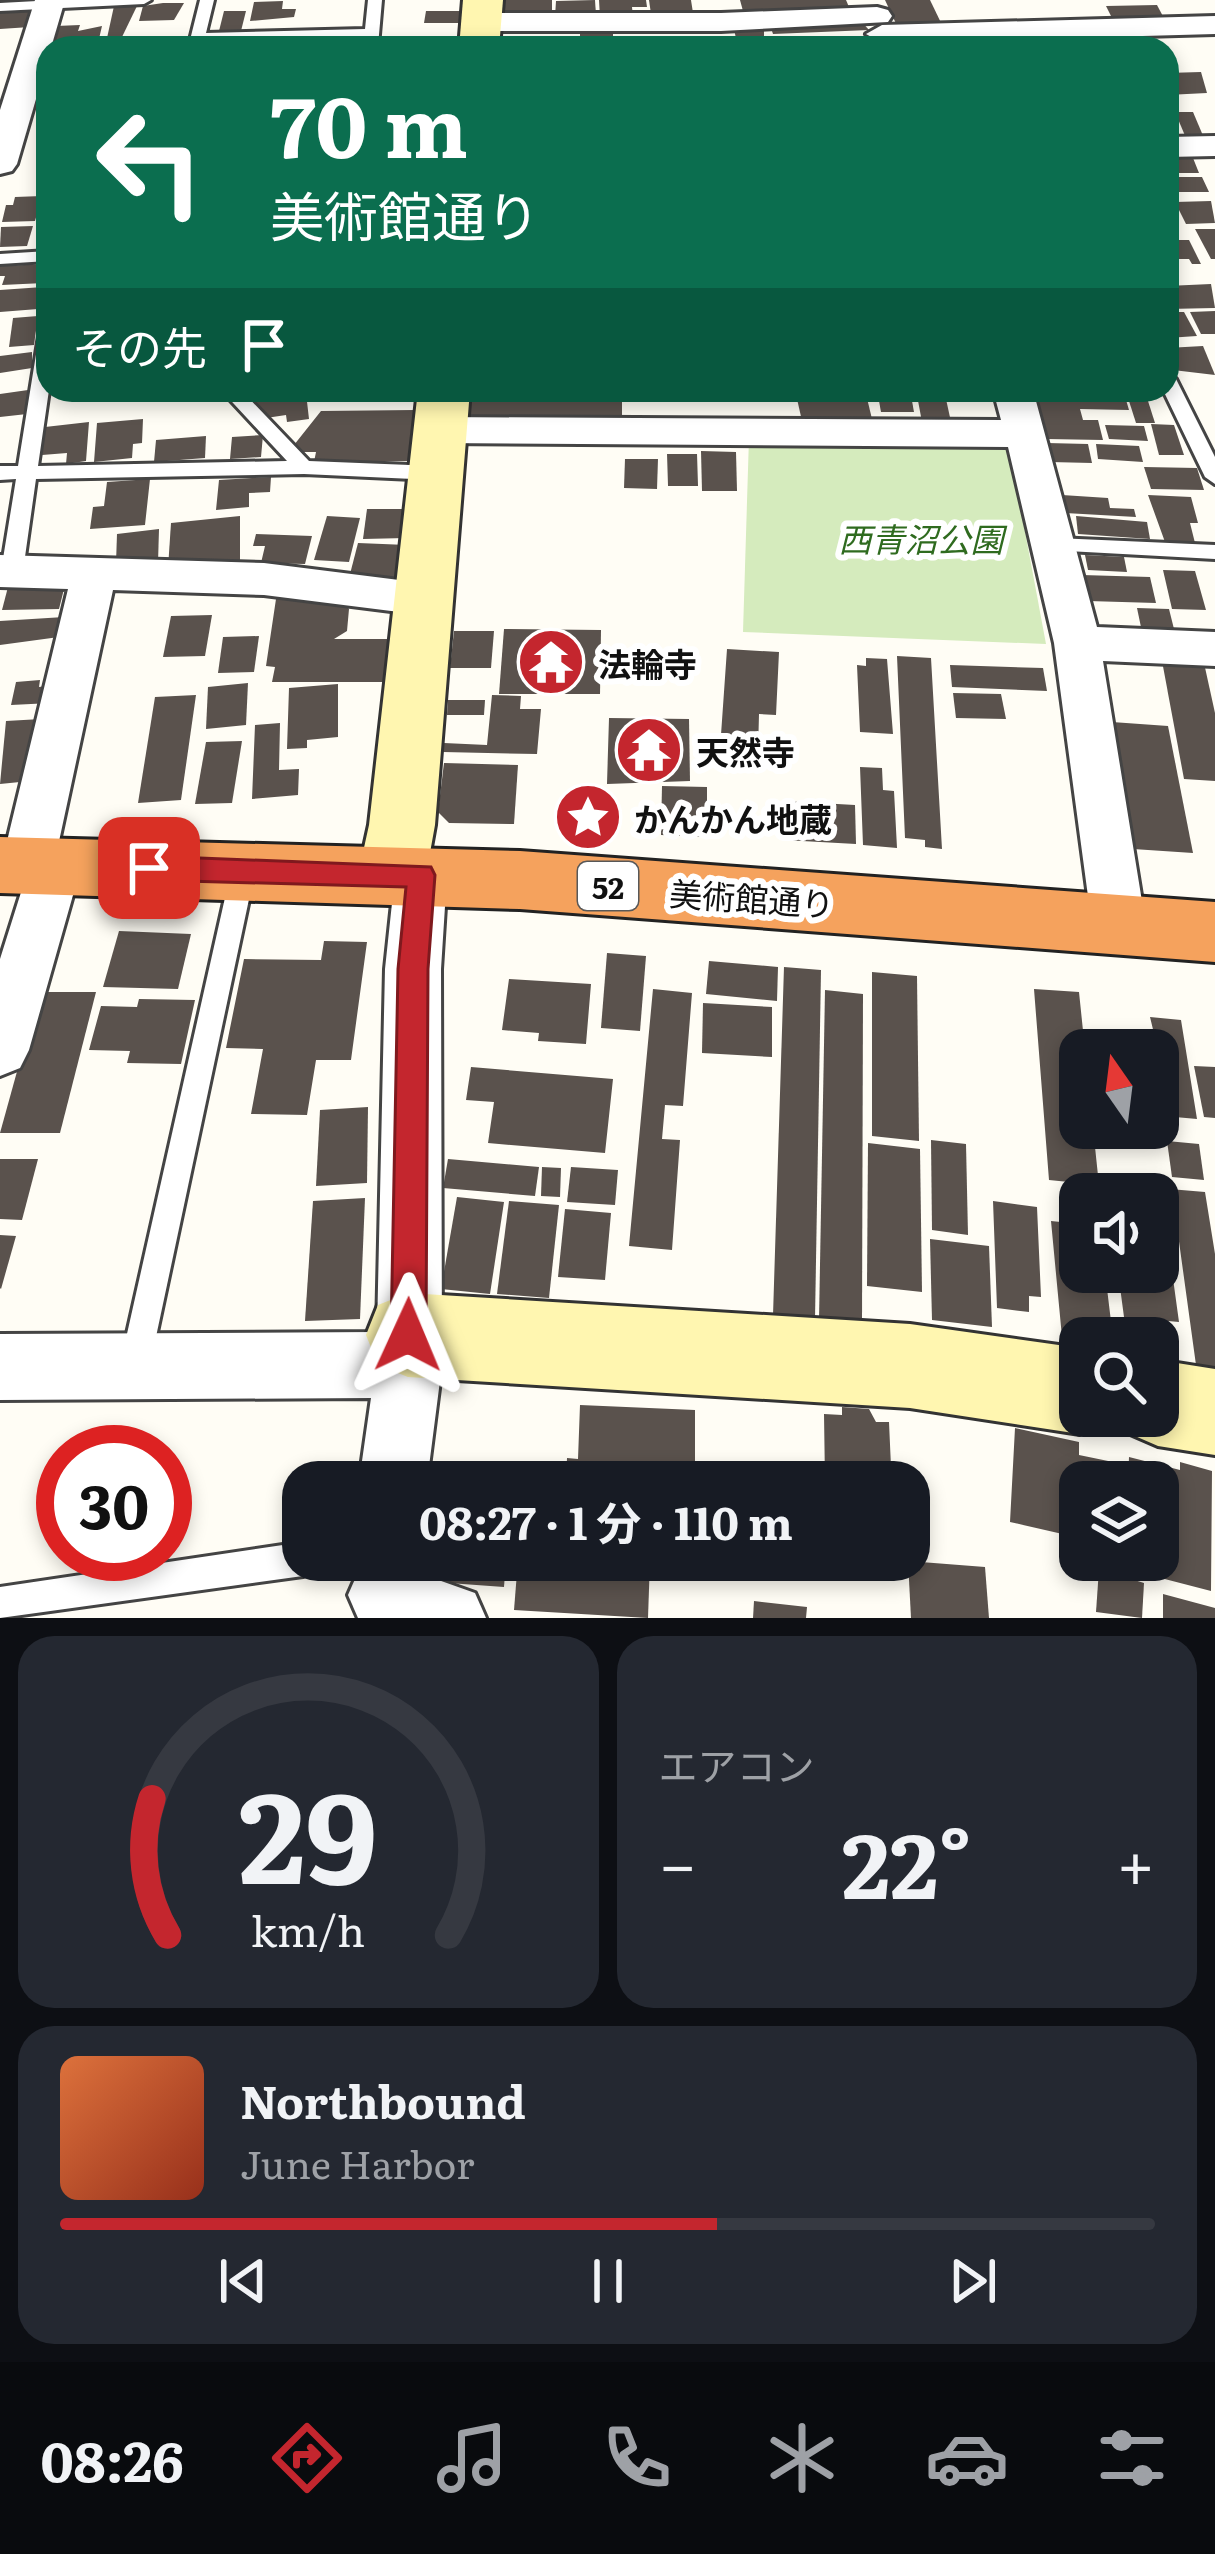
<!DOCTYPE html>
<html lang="ja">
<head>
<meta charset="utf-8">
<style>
	:root { --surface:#171b24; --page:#242831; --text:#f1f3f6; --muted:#9ea1a6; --line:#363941; --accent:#c4262e }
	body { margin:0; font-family:Literata,"Noto Sans JP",serif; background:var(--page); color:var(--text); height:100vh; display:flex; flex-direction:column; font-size:45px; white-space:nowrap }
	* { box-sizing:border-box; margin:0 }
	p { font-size:39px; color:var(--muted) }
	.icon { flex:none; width:66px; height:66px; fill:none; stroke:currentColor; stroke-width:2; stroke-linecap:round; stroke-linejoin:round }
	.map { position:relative; height:1618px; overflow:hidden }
	.panel { display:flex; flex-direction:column; gap:18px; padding:18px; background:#0d0f14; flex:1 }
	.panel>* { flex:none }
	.hud { position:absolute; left:36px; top:36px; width:1143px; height:366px; border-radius:36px; box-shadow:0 6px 18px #0003; background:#0b6e4f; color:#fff; overflow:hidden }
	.needle { width:78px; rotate:346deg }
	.tools { position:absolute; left:1059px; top:1029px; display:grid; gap:24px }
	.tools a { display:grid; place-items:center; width:120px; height:120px; border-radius:24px; background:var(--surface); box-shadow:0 6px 18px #0003; font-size:60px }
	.speed { position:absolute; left:36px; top:1425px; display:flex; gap:24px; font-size:60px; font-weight:700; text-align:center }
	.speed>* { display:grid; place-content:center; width:156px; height:156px; border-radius:50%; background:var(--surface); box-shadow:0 6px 18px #0003; line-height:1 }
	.speed .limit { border:18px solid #d22; background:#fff; color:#111 }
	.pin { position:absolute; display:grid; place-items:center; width:102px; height:102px; color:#fff; margin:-51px; border-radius:24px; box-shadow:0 6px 18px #0006 }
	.me { position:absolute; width:132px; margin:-66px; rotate:1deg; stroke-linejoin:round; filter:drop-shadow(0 0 9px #0008) }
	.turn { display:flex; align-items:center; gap:42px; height:252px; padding:0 36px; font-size:54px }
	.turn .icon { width:156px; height:156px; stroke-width:2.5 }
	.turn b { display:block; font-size:84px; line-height:102px }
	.then { display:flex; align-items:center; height:114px; padding:0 36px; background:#0003; gap:24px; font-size:45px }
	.big { font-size:90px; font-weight:700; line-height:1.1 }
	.panel .card { flex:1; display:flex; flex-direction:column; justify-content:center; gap:18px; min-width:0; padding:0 42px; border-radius:36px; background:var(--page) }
	.panel .dial { align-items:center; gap:0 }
	.dial svg { height:312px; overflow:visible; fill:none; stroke:var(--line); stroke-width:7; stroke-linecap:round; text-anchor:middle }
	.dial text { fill:var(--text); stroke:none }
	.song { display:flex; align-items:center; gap:36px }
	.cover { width:144px; height:144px; border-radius:18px; background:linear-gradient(135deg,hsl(20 70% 55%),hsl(10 70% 35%)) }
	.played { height:12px; border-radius:6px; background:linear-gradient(90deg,var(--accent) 60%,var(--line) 60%) }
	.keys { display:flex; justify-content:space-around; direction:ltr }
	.heat { display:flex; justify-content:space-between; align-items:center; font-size:66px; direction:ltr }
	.panel .tiles { flex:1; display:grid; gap:18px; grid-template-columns:1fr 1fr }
	.card:last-child { grid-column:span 2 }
	.trip { position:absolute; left:282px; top:1461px; width:648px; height:120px; border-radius:36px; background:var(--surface); box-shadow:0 6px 18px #0003; font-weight:700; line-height:120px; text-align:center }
	.tabs { display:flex; height:192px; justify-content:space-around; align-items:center; background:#090b0e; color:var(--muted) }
	.tabs .icon { width:84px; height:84px }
	.tabs .on { color:var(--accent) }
	.tabs b { font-size:54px; color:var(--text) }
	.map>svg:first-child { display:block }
</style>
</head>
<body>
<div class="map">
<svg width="1215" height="1618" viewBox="0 0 1215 1618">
	<rect width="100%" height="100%" fill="#fffdf5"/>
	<path fill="#d5ebbd" d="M1007 435 1046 644 743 632 749 437Z"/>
	<g fill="#5a524d">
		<rect x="500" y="0" width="52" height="17"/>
		<path d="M595 0 596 15 555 17 556 1Z"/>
		<path d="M599 0H646L647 7H632L633 17 600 18Z"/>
		<path d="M649 0H691L693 13 651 14Z"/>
		<path d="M740 0H846L849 7 743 11Z"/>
		<path d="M885 0H930L944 29 899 30Z"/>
		<path d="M283 1 282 9H296L294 17 250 21 254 2Z"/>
		<path d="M163 3H184L174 20 139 21 143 6Z"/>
		<path d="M1157 5 1166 22 1112 18 1106 6Z"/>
		<path d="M114 6H137L122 37 107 38Z"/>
		<path d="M34 9 30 27 0 29V11Z"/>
		<path d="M224 11H246L241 31H219Z"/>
		<path d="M426 11H465L464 23H424Z"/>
		<path d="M861 21 869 30 773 34 770 25Z"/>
		<path d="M80 25 78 31 102 26 98 43 50 45 56 26Z"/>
		<path d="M764 25V48H738L734 29Z"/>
		<rect x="580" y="29" width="33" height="19"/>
		<path d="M1018 35 1024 48H980L975 38Z"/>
		<path d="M358 38 357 48H315L316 39Z"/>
		<path d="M1201 72 1207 93 1167 95V73Z"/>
		<path d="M1175 112H1193L1204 138H1186Z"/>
		<path d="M1167 155 1193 158 1199 173H1167Z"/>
		<path d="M1167 177H1202L1209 192H1172Z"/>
		<path d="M42 196 35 221 2 222 6 205H13L15 197Z"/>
		<path d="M1211 201 1215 223 1186 224 1175 202Z"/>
		<path d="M33 226 27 246 0 247 1 227Z"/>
		<path d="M1195 229H1215V259H1211Z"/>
		<path d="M1167 240H1189L1201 264H1192L1189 259H1167Z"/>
		<path d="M48 264 44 283 2 285 5 276H0V266Z"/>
		<path d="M1211 284 1215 308 1167 309V286Z"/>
		<path d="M43 287 38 309 0 312V290Z"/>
		<path d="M1215 311V334H1201L1190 312Z"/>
		<path d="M1167 312H1184L1197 336 1167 338Z"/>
		<path d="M38 316 34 345 9 347 13 318Z"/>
		<path d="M1203 346 1215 375 1173 370 1167 348Z"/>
		<path d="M32 352V368L0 373V356Z"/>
		<path d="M28 390 27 414 0 417V394Z"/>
		<path d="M795 390H865L872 419 802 421Z"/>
		<path d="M877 390H910L914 412H881Z"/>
		<path d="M916 390H944L951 422H922Z"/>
		<path d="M1035 392 1124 393 1129 410 1080 409 1083 420H1098L1103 440 1046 439Z"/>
		<path d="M306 393 309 419 287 422 286 415 266 418 250 401Z"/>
		<path d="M622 393V422H575V417L475 421 466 416 467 394Z"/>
		<path d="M1129 401H1148L1155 423H1136Z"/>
		<path d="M415 410 409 461 314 462 316 452H301L294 445 321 411Z"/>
		<path d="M143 419 142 443 133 444 132 458 94 462 97 423Z"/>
		<path d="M89 422 86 461 66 464 67 453 42 455 45 427Z"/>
		<path d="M1151 424 1174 425 1184 455H1159Z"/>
		<path d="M1105 425 1144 426 1148 441 1109 439Z"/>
		<path d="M263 435 261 457 230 459 232 437Z"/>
		<path d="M206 436 205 458 154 462 156 440Z"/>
		<path d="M1047 443 1088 444 1092 463 1050 462Z"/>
		<path d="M1096 444 1139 446 1143 462 1098 459Z"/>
		<path d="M701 451 736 452 737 491H702Z"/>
		<path d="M667 454H697L698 486H668Z"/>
		<path d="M625 459H658L657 489 624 488Z"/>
		<path d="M1144 467 1197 468 1204 490 1151 489Z"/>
		<path d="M271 477 270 492 249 493V507L216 510 219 480Z"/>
		<path d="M150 479 145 525 90 529 93 507 104 506 107 482Z"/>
		<path d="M1062 495 1108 498 1110 508 1134 509 1136 517 1065 513Z"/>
		<path d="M1148 495 1191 497 1198 523H1190L1195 543 1165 542Z"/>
		<path d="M367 509H410L406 538 363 539Z"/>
		<path d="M240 516V562L168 568 171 523Z"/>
		<path d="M327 516 360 518 349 562 314 560Z"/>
		<path d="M1076 516 1147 522 1150 539 1078 534Z"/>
		<path d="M159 529 158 563H116L117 534Z"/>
		<path d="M256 534 312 536 305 564 261 563 265 546H253Z"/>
		<path d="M358 543 407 545 399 580 349 578Z"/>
		<path d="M1085 555 1124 557 1127 572 1088 570Z"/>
		<path d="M1163 570 1195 571 1206 610 1172 609Z"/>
		<path d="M1082 575 1150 577 1156 603 1088 601Z"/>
		<path d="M65 585 59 609 2 610 8 587Z"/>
		<path d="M276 599H342L349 609 347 631 334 639H393L388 682H272L275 667 266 666Z"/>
		<path d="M1137 608 1169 609 1175 633 1142 632Z"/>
		<path d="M212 615 205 656 163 657 171 616Z"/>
		<path d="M64 617 59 637 0 645V621Z"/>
		<path d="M504 629 601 630 600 694H499Z"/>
		<path d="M454 631H494L491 668H450Z"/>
		<path d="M259 636 254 672 218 673 223 637Z"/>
		<path d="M727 649 779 652 776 715 759 714 758 752 720 749Z"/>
		<path d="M897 656 931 658 942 849 925 847V840L905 838Z"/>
		<path d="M866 658 887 659 893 734 860 732 857 665 866 666Z"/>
		<path d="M1162 661 1204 663 1215 713V781L1184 779Z"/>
		<path d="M950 665 1043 668 1047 691 952 687Z"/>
		<path d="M40 680 39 687 54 685 51 703 11 705 16 682Z"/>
		<path d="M248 683 246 725 206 729 208 687Z"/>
		<path d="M338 684V737L307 740V748L287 749 289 688Z"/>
		<path d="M953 693 1001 694 1006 719 956 718Z"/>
		<path d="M196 695 181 800 138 803 155 697Z"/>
		<path d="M492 695 521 696 520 709H541L537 754 443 752 444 743 487 745Z"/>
		<path d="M448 700H485L484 715H447Z"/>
		<path d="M609 718 689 719 690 781 607 784Z"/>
		<path d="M41 719 30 781 0 784 6 721Z"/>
		<path d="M1112 722 1168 726 1193 853 1133 849Z"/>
		<path d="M280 723 279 770 299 769 298 795 252 799 255 725Z"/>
		<path d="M242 741 232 803 195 804 206 742Z"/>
		<path d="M444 763 518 765 514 824 449 823 438 812Z"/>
		<path d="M860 767 882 768 883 790 894 791 897 848 863 845Z"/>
		<path d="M662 786 707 787V837L661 835Z"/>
		<path d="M784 801 855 805 856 844 784 840Z"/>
		<path d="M119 931 191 934 178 989 103 987Z"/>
		<path d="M324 941 367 942 351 1060H316L307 1115 251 1114 263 1049 226 1048 244 959 321 960Z"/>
		<path d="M607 953 646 956 640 1031 601 1028Z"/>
		<path d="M709 961 778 967 777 1001 706 994Z"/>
		<path d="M784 967 821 970 815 1319 773 1315Z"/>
		<path d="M872 972 917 976 919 1141 872 1136Z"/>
		<path d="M509 979 591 984 586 1044 538 1041 539 1033 502 1030Z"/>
		<path d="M653 989 692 993 683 1106 665 1105 662 1139 680 1140 672 1250 629 1246Z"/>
		<path d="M1034 989 1079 992 1085 1050H1080V1128H1093L1099 1185 1049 1180Z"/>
		<path d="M825 990 863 994 862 1325 819 1320Z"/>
		<path d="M39 992H96L60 1133H0Z"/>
		<path d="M139 999 195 1000 181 1064 127 1063 130 1051 89 1050 101 1006 137 1007Z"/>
		<path d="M703 1003 772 1007V1057L702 1053Z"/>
		<path d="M1150 1017 1181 1020 1197 1119 1164 1116 1158 1050Z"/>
		<path d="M1194 1066 1215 1067V1118L1204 1117Z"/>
		<path d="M471 1067 613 1079 605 1153 488 1143 494 1102 466 1100Z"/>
		<path d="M368 1107 367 1183 316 1186 320 1110Z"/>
		<path d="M931 1140 966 1144 968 1235 932 1230Z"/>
		<path d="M1167 1141 1199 1144 1204 1180 1172 1177Z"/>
		<path d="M868 1143 920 1149 922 1292 867 1286Z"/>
		<path d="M0 1159H38L22 1220 0 1219Z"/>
		<path d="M448 1159 539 1167 535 1196 443 1188Z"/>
		<path d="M542 1167 561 1168 560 1197 541 1196Z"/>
		<path d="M571 1167 618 1170 615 1205 567 1202Z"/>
		<path d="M1110 1184 1205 1192 1215 1254V1367L1196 1365 1177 1227 1158 1225V1194H1111Z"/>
		<path d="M457 1197 504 1202 490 1294 441 1289Z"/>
		<path d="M365 1198 360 1319 305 1321 313 1201Z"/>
		<path d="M509 1201 559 1205 549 1298 497 1294Z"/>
		<path d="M993 1201 1037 1207 1041 1297 1029 1296V1312L997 1308Z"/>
		<path d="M565 1209 611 1213 605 1280 558 1277Z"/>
		<path d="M1051 1221 1080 1224V1272H1105L1113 1338 1062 1337Z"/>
		<path d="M0 1235 16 1236 1 1289 0 1288Z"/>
		<path d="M1158 1235H1167L1179 1322 1124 1317 1118 1272H1158Z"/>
		<path d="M930 1239 989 1246 992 1327 932 1320Z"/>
		<path d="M580 1405 695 1410V1466H706V1482H566L567 1458 578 1459Z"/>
		<path d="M842 1407 869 1409 876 1422H889L891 1467 874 1465 875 1482H825L824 1414 842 1415Z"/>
		<path d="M1015 1428 1079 1442V1455L1113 1462V1482H1080V1538L1010 1522Z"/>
		<path d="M1129 1457 1180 1470V1462L1212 1471 1211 1591 1157 1577 1158 1482H1128Z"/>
		<path d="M437 1560H506L504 1587 435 1582Z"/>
		<path d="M518 1560H650L648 1618 514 1610Z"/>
		<path d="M827 1560H878L879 1575 827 1572Z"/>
		<path d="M908 1561 985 1567 989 1618H911Z"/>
		<path d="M1099 1569 1144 1583 1142 1618 1096 1612Z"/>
		<path d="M1163 1594 1215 1608V1618H1163Z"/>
		<path d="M754 1601 807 1607 806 1618H753Z"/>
	</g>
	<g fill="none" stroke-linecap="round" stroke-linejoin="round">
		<g stroke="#444" stroke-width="6">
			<g id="lane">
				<path d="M56 0H151L144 4 0 11V3Z"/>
				<path d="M200 0H214L206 33 365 29 368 0H382L378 46 365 48 364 38 204 42 202 48H188Z"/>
				<path d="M48 251V261L0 264V254Z"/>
				<path d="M48 330 49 390 38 466 287 461 221 390H241L309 461 435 466 445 473 435 480 304 474 36 479 23 571 19 576H5L1 571 16 479 0 480V466H18L39 336Z"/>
				<path d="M1167 373 1176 379 1215 457V484L1205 477 1163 390H1167Z"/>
				<path d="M1056 538 1215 545V559L1049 550 1046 545 1049 540Z"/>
				<path d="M243 861 252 864 255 871 150 1365 146 1376 135 1380 124 1376 120 1365 231 871 234 864Z"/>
				<path d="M303 1542V1560H319L315 1571 303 1576 0 1618V1587Z"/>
			</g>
		</g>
		<g stroke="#444" stroke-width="6">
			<g id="street">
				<path d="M35 0H65L17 164 12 171 0 174V110Z"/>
				<path d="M877 7 888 10 892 16 888 22 721 31H482L467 22 482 13H721Z"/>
				<path d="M1215 16V34L882 43 866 34 882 25Z"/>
				<path d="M1215 136V156L1167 157V137Z"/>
				<path d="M993 390H1033L1097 627 1215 632V666L1103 661 1146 926 1138 942 1119 949 1100 942 1092 926 1054 643 1008 447 439 443 424 440 418 430 424 420 439 417 1001 420Z"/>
				<path d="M0 555 264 563 423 583 439 587 446 599 439 611 423 615 264 595 113 590 58 846 74 852 81 867 29 1050 20 1068 0 1076V959L23 886 8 881 1 866 68 589 0 587Z"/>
				<path d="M421 853 440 859 447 875 441 969 442 1365 427 1482H359L371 1398 0 1400V1334L377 1332 385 969 395 875 402 859Z"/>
				<path d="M382 1560 475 1593 486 1618H358L348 1595 359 1570Z"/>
			</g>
		</g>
		<g stroke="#333" stroke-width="6">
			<g id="secondary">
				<path d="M463 0H503L499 48H459Z"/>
				<path d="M418 390H470L435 825 426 875 416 895 392 904 368 895 358 875 369 825Z"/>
				<path d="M408 1293 910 1324 1080 1348V1416H1112L1080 1434 910 1408 408 1377 378 1365 366 1335 378 1305Z"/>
				<path d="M1158 1360 1215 1369V1455L1158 1446 1128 1433 1120 1416H1158Z"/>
			</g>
		</g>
		<g stroke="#222" stroke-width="6">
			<path id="highway" d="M0 837 520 851 1215 902V962L520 909 0 893Z"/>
		</g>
		<use href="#lane" fill="#fff" fill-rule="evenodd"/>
		<use href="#street" fill="#fff" fill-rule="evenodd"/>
		<use href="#secondary" fill="#fff6b0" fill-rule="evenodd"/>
		<use href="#highway" fill="#f5a25d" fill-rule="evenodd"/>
	</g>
	<path fill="#c4262e" stroke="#7f191e" stroke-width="3" d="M149 856 431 867 435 875 428 969 426 1335 421 1347 408 1352 396 1347 391 1335 398 969 406 887 149 880 139 876 135 868 139 860Z"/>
	<defs>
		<g id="temple-disc" transform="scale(3.45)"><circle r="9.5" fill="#c4262e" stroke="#fff"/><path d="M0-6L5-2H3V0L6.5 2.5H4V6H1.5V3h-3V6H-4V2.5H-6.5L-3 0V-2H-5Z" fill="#fff"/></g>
		<g id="sight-disc" transform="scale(3.45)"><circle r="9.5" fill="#c4262e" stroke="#fff"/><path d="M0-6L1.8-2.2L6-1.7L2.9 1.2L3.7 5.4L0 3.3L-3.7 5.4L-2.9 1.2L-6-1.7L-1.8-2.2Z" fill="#fff"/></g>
	</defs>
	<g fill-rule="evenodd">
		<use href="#temple-disc" x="551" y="662"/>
		<use href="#temple-disc" x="649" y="750"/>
		<use href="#sight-disc" x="588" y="817"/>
	</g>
	<g text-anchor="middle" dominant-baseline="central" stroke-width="12" stroke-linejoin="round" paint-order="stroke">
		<rect fill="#fff" stroke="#585858" stroke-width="3" x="578" y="862" width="60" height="48" rx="9"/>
		<g font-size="30" font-weight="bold" fill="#111">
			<text x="608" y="886">52</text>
		</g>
		<g font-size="33" font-style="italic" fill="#2f6b1f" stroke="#fff">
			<text x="921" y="537">西青沼公園</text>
		</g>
		<g font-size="33" font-weight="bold" fill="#111" stroke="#fff" text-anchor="start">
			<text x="598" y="662">法輪寺</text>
			<text x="696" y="750">天然寺</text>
			<text x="634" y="817">かんかん地蔵</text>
		</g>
		<g font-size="33" fill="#111" stroke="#fff">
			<text transform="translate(752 897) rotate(4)">美術館通り</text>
		</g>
	</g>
</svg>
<div class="tools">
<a><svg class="needle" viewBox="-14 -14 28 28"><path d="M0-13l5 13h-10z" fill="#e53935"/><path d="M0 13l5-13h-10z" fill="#9ea1a6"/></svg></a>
<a><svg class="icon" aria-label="sound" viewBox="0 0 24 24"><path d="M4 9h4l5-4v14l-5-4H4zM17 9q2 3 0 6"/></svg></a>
<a><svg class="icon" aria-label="search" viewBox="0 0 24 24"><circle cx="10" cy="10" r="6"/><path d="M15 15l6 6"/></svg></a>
<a><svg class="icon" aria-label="layers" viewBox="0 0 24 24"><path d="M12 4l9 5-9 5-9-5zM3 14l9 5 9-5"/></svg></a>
</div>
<div class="speed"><div class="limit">30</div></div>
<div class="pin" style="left:149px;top:868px;background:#d93025"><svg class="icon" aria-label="arrive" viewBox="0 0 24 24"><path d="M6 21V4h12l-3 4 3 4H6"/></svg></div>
<svg class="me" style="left:408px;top:1335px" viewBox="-20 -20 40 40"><path d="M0-17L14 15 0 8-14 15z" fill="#c4262e" stroke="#fff" stroke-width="4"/></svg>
<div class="trip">08:27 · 1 分 · 110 m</div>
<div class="hud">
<div class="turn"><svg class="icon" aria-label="left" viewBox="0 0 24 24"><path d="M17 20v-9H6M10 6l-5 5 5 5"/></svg><div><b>70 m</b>美術館通り</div></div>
<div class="then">その先<svg class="icon" aria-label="arrive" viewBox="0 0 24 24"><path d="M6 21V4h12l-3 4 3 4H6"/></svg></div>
</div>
</div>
<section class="panel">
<div class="tiles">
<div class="card dial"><svg viewBox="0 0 100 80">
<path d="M14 69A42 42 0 1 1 86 69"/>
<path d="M14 69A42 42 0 0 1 10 34" stroke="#c4262e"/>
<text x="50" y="56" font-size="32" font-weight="700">29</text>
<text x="50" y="72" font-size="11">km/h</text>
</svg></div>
<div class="card"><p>エアコン</p>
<div class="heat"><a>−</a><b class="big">22°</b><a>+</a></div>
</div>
<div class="card">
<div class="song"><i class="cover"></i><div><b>Northbound</b><p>June Harbor</p></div></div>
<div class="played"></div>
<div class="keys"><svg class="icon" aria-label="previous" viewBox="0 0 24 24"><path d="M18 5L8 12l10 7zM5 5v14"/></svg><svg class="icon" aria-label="pause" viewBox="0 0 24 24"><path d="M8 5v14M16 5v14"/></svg><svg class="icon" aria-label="next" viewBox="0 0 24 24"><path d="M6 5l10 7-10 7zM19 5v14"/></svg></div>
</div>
</div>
</section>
<nav class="tabs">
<b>08:26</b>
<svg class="icon on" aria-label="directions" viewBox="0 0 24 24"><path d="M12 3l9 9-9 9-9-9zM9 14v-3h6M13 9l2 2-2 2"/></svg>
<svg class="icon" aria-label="music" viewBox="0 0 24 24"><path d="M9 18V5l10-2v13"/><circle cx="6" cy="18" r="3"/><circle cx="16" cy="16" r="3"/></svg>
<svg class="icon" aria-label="phone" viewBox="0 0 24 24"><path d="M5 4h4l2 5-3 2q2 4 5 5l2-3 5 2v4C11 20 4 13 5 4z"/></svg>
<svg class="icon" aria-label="climate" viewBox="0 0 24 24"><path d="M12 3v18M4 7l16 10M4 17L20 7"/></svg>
<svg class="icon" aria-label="car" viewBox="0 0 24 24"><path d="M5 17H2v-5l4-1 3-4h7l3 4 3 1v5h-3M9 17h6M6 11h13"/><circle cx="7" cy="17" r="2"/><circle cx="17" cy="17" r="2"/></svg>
<svg class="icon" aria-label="filters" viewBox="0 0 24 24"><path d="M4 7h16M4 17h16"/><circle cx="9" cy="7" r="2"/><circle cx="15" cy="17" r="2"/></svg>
</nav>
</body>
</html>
